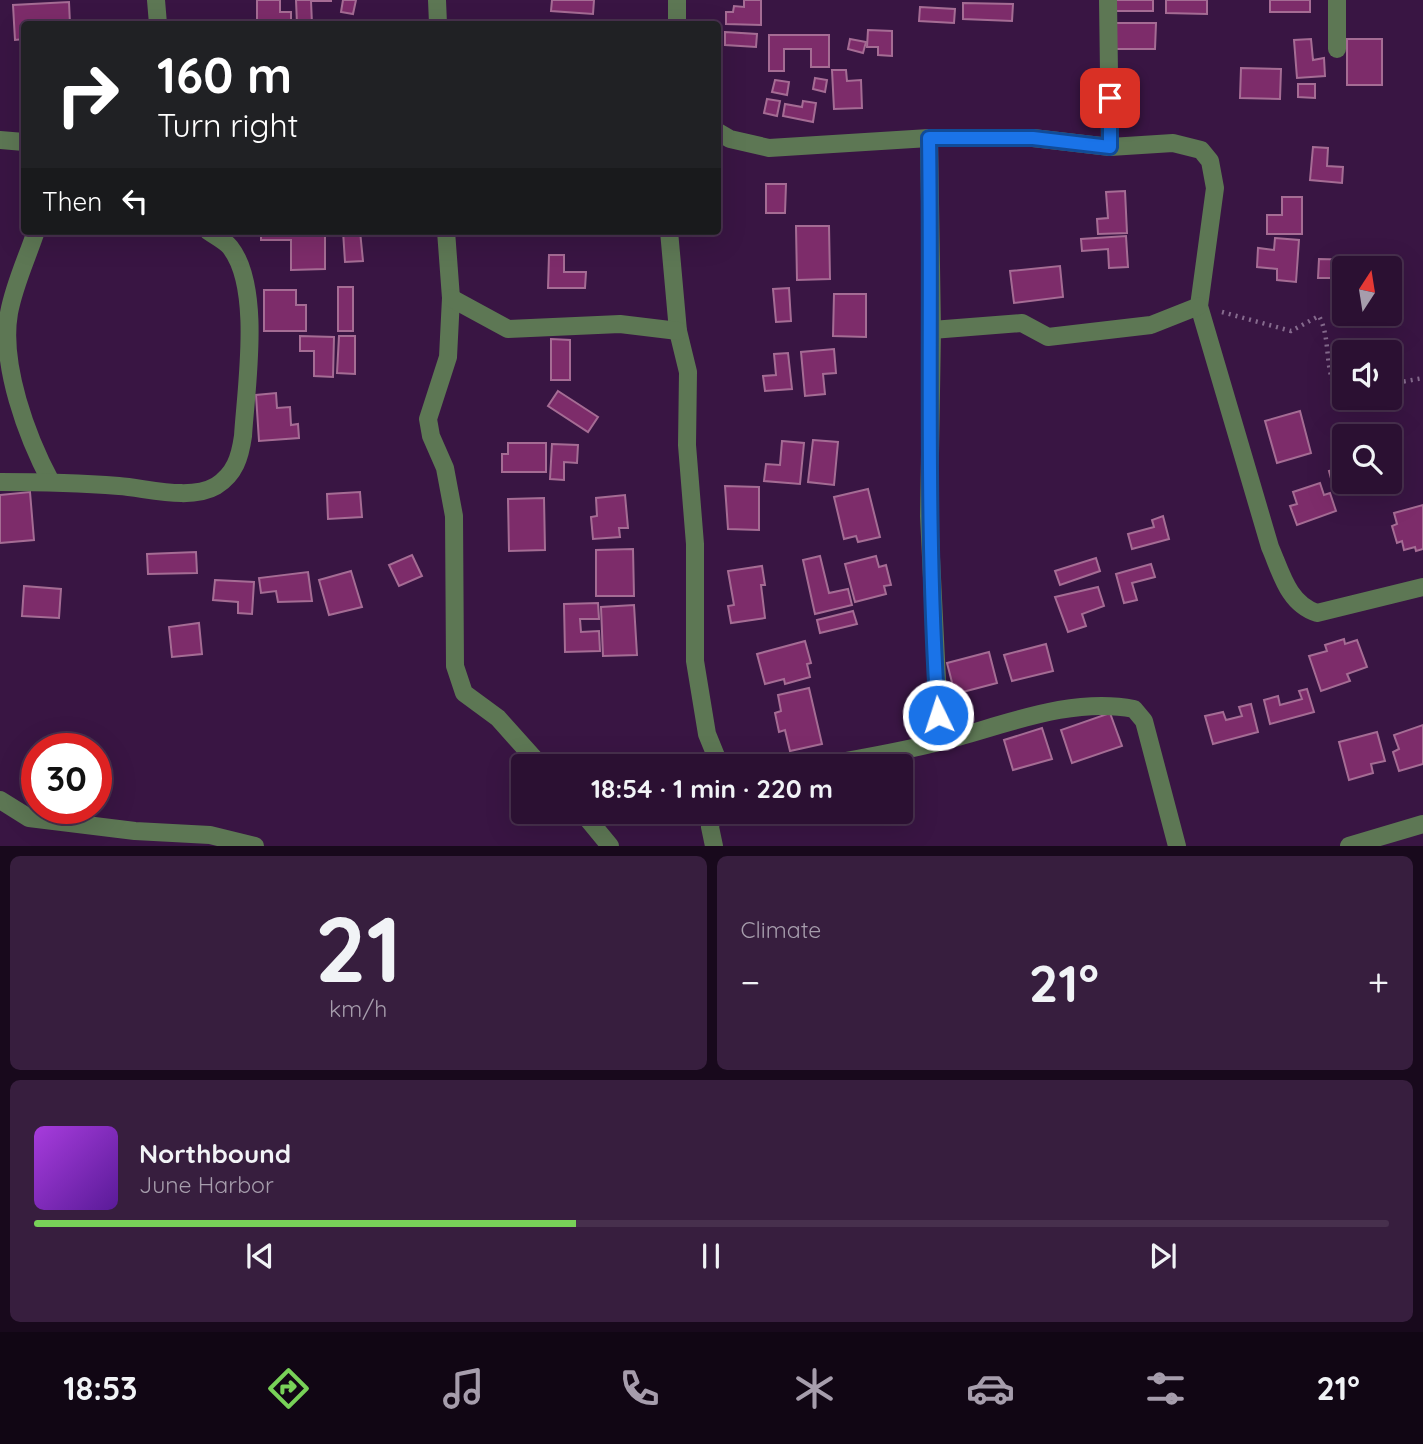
<!DOCTYPE html>
<html lang="en">
<head>
<meta charset="utf-8">
<style>
	:root { --surface:#2b1032; --page:#371e3e; --text:#f1f3f6; --muted:#a69dac; --line:#47304d; --accent:#78d158 }
	body { margin:0; font-family:Quicksand,sans-serif; background:var(--page); color:var(--text); height:100vh; display:flex; flex-direction:column; font-size:26px; white-space:nowrap }
	* { box-sizing:border-box; margin:0 }
	p { font-size:23px; color:var(--muted) }
	.icon { flex:none; width:38px; height:38px; fill:none; stroke:currentColor; stroke-width:2; stroke-linecap:round; stroke-linejoin:round }
	.map { position:relative; height:846px; overflow:hidden }
	.sheet { display:flex; flex-direction:column; gap:10px; padding:10px; background:#18091c; flex:1 }
	.sheet>* { flex:none }
	.banner { position:absolute; left:21px; top:21px; width:700px; height:214px; border-radius:7px; box-shadow:0 7px 28px #0002,0 0 0 2px var(--line); background:#202124; color:#fff; overflow:hidden }
	.needle { width:46px; rotate:12deg }
	.fabs { position:absolute; left:1332px; top:256px; display:grid; gap:14px }
	.fabs a { display:grid; place-items:center; width:70px; height:70px; border-radius:7px; background:var(--surface); box-shadow:0 7px 28px #0002,0 0 0 2px var(--line); font-size:35px }
	.speed { position:absolute; left:21px; top:733px; display:flex; gap:14px; font-size:35px; font-weight:700; text-align:center }
	.speed>* { display:grid; place-content:center; width:91px; height:91px; border-radius:50%; background:var(--surface); box-shadow:0 7px 28px #0002,0 0 0 2px var(--line); line-height:1 }
	.speed .limit { border:10px solid #d22; background:#fff; color:#111 }
	.pin { position:absolute; display:grid; place-items:center; width:60px; height:60px; color:#fff; margin:-30px; border-radius:14px; box-shadow:0 4px 10px #0006 }
	.me { position:absolute; width:77px; margin:-38px; rotate:356deg; stroke-linejoin:round; filter:drop-shadow(0 0 5px #0008) }
	.turn { display:flex; align-items:center; gap:24px; height:147px; padding:0 21px; font-size:32px }
	.turn .icon { width:91px; height:91px; stroke-width:2.5 }
	.turn b { display:block; font-size:49px; line-height:60px }
	.then { display:flex; align-items:center; height:66px; padding:0 21px; background:#0003; gap:14px; font-size:26px }
	.big { font-size:52px; font-weight:800; line-height:1.1 }
	.sheet .widget { flex:1; display:flex; flex-direction:column; justify-content:center; gap:10px; min-width:0; padding:0 24px; border-radius:10px; background:var(--page) }
	.sheet .dial { align-items:center; gap:0 }
	.dial b { font-size:91px; line-height:1 }
	.song { display:flex; align-items:center; gap:21px }
	.cover { width:84px; height:84px; border-radius:10px; background:linear-gradient(135deg,hsl(280 70% 55%),hsl(270 70% 35%)) }
	.played { height:7px; border-radius:4px; background:linear-gradient(90deg,var(--accent) 40%,var(--line) 40%) }
	.keys { display:flex; justify-content:space-around; direction:ltr }
	.heat { display:flex; justify-content:space-between; align-items:center; font-size:38px; direction:ltr }
	.sheet .tiles { flex:1; display:grid; gap:10px; grid-template-columns:1fr 1fr }
	.widget:last-child { grid-column:span 2 }
	.trip { position:absolute; left:511px; top:754px; width:402px; height:70px; border-radius:7px; background:var(--surface); box-shadow:0 7px 28px #0002,0 0 0 2px var(--line); font-weight:800; line-height:70px; text-align:center }
	.dock { display:flex; height:112px; justify-content:space-around; align-items:center; background:#110614; color:var(--muted) }
	.dock .icon { width:49px; height:49px }
	.dock .active { color:var(--accent) }
	.dock b { font-size:32px; color:var(--text) }
	.map>svg:first-child { display:block }
</style>
</head>
<body>
<div class="map">
<svg width="1423" height="846" viewBox="0 0 1423 846">
	<rect width="100%" height="100%" fill="#391543"/>
	<g fill="#7d2c6a" stroke="#a56c94" stroke-width="2">
		<path d="M257 0H280V12H291V24H247L257 23Z"/>
		<path d="M296 0H331V1H311L312 24H297Z"/>
		<path d="M343 0H356L353 14 341 12Z"/>
		<path d="M552 0H594L593 14 551 11Z"/>
		<path d="M744 0H761V25L726 24V12H733L734 6 744 7Z"/>
		<rect x="1111" y="0" width="42" height="11"/>
		<path d="M1166 0H1207V14L1166 13Z"/>
		<rect x="1270" y="0" width="40" height="12"/>
		<path d="M69 2 70 24H24V39L15 40 13 5Z"/>
		<path d="M963 3 1013 4 1012 21 963 19Z"/>
		<path d="M920 7 955 9 954 23 919 21Z"/>
		<path d="M1112 23H1156L1155 49H1112Z"/>
		<path d="M868 30 892 31V56L878 55V47H867Z"/>
		<path d="M725 32 757 34 756 47 725 45Z"/>
		<path d="M769 35H829V67H811V49H784V71H769Z"/>
		<path d="M850 39 866 42 863 53 848 49Z"/>
		<path d="M1311 39 1313 60 1324 58 1325 76 1297 78 1294 40Z"/>
		<rect x="1347" y="39" width="35" height="46"/>
		<path d="M1241 68 1281 69 1280 99 1240 98Z"/>
		<path d="M832 70H846L847 81 861 80 862 108 834 109Z"/>
		<path d="M815 78 827 80 825 92 813 89Z"/>
		<path d="M775 80 789 82 787 95 772 92Z"/>
		<path d="M1298 84H1315V98L1298 97Z"/>
		<path d="M767 99 780 101 777 116 764 113Z"/>
		<path d="M803 101 816 103 813 122 783 116 785 104 802 107Z"/>
		<path d="M1313 147 1328 148 1327 166 1343 167 1342 183 1310 180Z"/>
		<path d="M766 184H786L785 213H766Z"/>
		<path d="M1125 191 1127 233 1098 234 1097 219 1108 218 1106 192Z"/>
		<path d="M1282 197H1302V234H1267V215H1282Z"/>
		<path d="M796 226H829L830 279 797 280Z"/>
		<path d="M261 231H317V236H325V269L291 270V240H261Z"/>
		<path d="M343 231H360L363 261 345 262Z"/>
		<path d="M462 231H512V234L462 235Z"/>
		<rect x="516" y="231" width="29" height="5"/>
		<path d="M1126 236 1128 267 1109 268 1108 249 1082 251 1081 239Z"/>
		<path d="M1275 238 1299 240 1296 282 1277 280V269L1257 267 1258 248 1274 250Z"/>
		<path d="M549 255H564V272H586L585 288H548Z"/>
		<path d="M1319 259 1358 260V268H1344V278H1318Z"/>
		<path d="M1060 266 1063 297 1014 303 1010 271Z"/>
		<rect x="338" y="287" width="15" height="44"/>
		<path d="M789 288 791 321 776 322 773 289Z"/>
		<path d="M264 290H296V305H306V331H264Z"/>
		<path d="M834 294H866V337L833 336Z"/>
		<path d="M300 336 334 337 333 377 314 376V351H300Z"/>
		<path d="M339 336H355V374L337 373Z"/>
		<path d="M551 339 570 340V380H551Z"/>
		<path d="M834 349 836 373 823 374 825 394 805 396 801 352Z"/>
		<path d="M788 353 792 389 765 391 763 376 776 375 774 354Z"/>
		<path d="M558 391 598 417 588 432 548 406Z"/>
		<path d="M276 393 277 408 290 407 291 425 298 424 299 438 259 441 256 395Z"/>
		<path d="M1300 411 1311 453 1277 463 1265 421Z"/>
		<path d="M813 440 838 442 834 485 808 482Z"/>
		<path d="M782 441 804 443 800 484 764 481 766 464 780 465Z"/>
		<path d="M508 443H546V472H502V454H508Z"/>
		<path d="M552 444 578 445 577 463 564 462V480L550 479Z"/>
		<path d="M1337 469 1342 484 1333 486 1329 471Z"/>
		<path d="M1320 483 1324 495 1330 493 1336 511 1297 525 1290 506 1297 504 1293 492Z"/>
		<path d="M725 486 759 487V530L728 529Z"/>
		<path d="M868 489 880 537 858 542 856 536 844 539 834 497Z"/>
		<path d="M30 492 34 540 0 543V495Z"/>
		<path d="M360 492 362 517 328 519 327 494Z"/>
		<path d="M625 495 628 528H619L620 537 593 539 591 517 597 516 596 498Z"/>
		<path d="M544 498 545 550 509 551 508 499Z"/>
		<path d="M1423 505V549L1416 551 1415 547 1404 550 1402 541 1397 543 1392 526 1397 524 1394 513Z"/>
		<path d="M1163 516 1169 539 1132 549 1128 534 1154 527 1152 520Z"/>
		<path d="M633 549 634 596H596V550Z"/>
		<path d="M196 552 197 573 148 574 147 554Z"/>
		<path d="M412 555 422 576 399 586 389 565Z"/>
		<path d="M820 556 829 593 848 589 852 605 815 614 803 560Z"/>
		<path d="M876 556 879 567 886 565 891 585 884 586 886 594 855 602 845 564Z"/>
		<path d="M1096 558 1100 571 1060 585 1055 571Z"/>
		<path d="M1151 564 1155 577 1132 583 1137 600 1124 603 1116 574Z"/>
		<path d="M762 566 765 585H761L765 618 731 623 728 606 734 605 728 571Z"/>
		<path d="M351 571 362 607 329 615 319 580Z"/>
		<path d="M308 572 312 601 278 602 276 591 261 593 259 578Z"/>
		<path d="M215 580 254 582 252 614 238 613V602L213 600Z"/>
		<path d="M24 586 61 589 59 618 22 616Z"/>
		<path d="M1098 587 1104 606 1082 614 1086 626 1068 632 1055 597Z"/>
		<path d="M598 603 599 619H580L581 632 599 631 600 651 565 652 564 604Z"/>
		<path d="M634 605 637 655 603 656 601 607Z"/>
		<path d="M853 611 857 624 820 633 817 620Z"/>
		<path d="M199 623 202 654 172 657 169 627Z"/>
		<path d="M1344 639 1345 644 1357 640 1367 667 1347 674 1350 681 1321 691 1309 656 1327 651 1325 645Z"/>
		<path d="M805 641 811 663 807 664 810 677 785 684 784 679 765 684 757 654Z"/>
		<path d="M1046 644 1053 671 1012 681 1004 655Z"/>
		<path d="M989 652 997 683 955 694 947 663Z"/>
		<path d="M809 688 822 744 790 751 785 730 779 732 775 713 781 711 778 695Z"/>
		<path d="M1307 689 1314 712 1270 724 1264 700 1278 696 1280 705 1302 699 1299 691Z"/>
		<path d="M1251 704 1258 732 1213 744 1205 716 1223 712 1226 720 1242 716 1239 707Z"/>
		<path d="M1110 713 1122 746 1072 763 1061 730Z"/>
		<path d="M1423 725V764L1399 771 1393 752 1399 749 1394 735Z"/>
		<path d="M1042 728 1052 759 1013 770 1004 740Z"/>
		<path d="M1377 732 1385 761 1371 764 1373 773 1349 780 1339 742Z"/>
	</g>
	<g fill="none" stroke-linecap="round" stroke-linejoin="round">
		<g stroke="#866b8e" stroke-width="4.5" stroke-dasharray="2 5" stroke-linecap="butt">
			<path d="M1222 312 1291 331 1319 316C1330 336 1325 363 1334 385L1344 390"/>
			<path d="M1390 384 1423 378"/>
		</g>
		<g stroke="#5d7754" stroke-width="18">
			<path d="M156 0 158 24"/>
			<path d="M437 0 438 24"/>
			<path d="M1108 0 1110 147"/>
			<path d="M1337 0V49"/>
			<path d="M677 24V0"/>
			<path d="M718 132 730 139 769 148 929 138H1033L1110 147 1173 143 1201 150 1210 161 1215 188 1199 306 1270 547C1281 572 1288 604 1317 613L1423 587"/>
			<path d="M929 138 932 330 929 516 940 742"/>
			<path d="M0 140 24 142"/>
			<path d="M36 231C27 258 14 285 9 313 0 365 27 437 51 482"/>
			<path d="M446 231 451 298 448 357 428 419 431 436 445 468 454 516 455 666 464 693 498 718 541 766"/>
			<path d="M669 231 678 331 688 372 687 445 695 544V661L707 734 720 766"/>
			<path d="M451 298 508 329 620 324 678 331"/>
			<path d="M932 330 1022 323 1048 337 1151 325 1199 306"/>
			<path d="M0 482C40 482 80 483 119 486 147 488 190 501 216 486 235 474 240 457 243 436 246 387 262 287 230 247 225 241 215 236 208 231"/>
			<path d="M818 766C858 759 899 752 939 742 1000 727 1070 696 1134 709L1144 721 1177 846"/>
			<path d="M0 800 29 818 135 831 210 835 255 846"/>
			<path d="M582 812 610 846"/>
			<path d="M713 812 710 827 714 846"/>
			<path d="M1349 846 1423 824"/>
		</g>
	</g>
	<g fill="none" stroke-linecap="round" stroke-linejoin="round">
		<g stroke="#114b97" stroke-width="18">
			<path id="route" d="M938 715C925 523 932 330 929 138H1033L1110 147V98"/>
		</g>
		<use href="#route" stroke="#1a73e8" stroke-width="12"/>
	</g>
</svg>
<div class="fabs">
<a><svg class="needle" viewBox="-14 -14 28 28"><path d="M0-13l5 13h-10z" fill="#e53935"/><path d="M0 13l5-13h-10z" fill="#a69dac"/></svg></a>
<a><svg class="icon" aria-label="sound" viewBox="0 0 24 24"><path d="M4 9h4l5-4v14l-5-4H4zM17 9q2 3 0 6"/></svg></a>
<a><svg class="icon" aria-label="search" viewBox="0 0 24 24"><circle cx="10" cy="10" r="6"/><path d="M15 15l6 6"/></svg></a>
</div>
<div class="speed"><div class="limit">30</div></div>
<div class="pin" style="left:1110px;top:98px;background:#d93025"><svg class="icon" aria-label="arrive" viewBox="0 0 24 24"><path d="M6 21V4h12l-3 4 3 4H6"/></svg></div>
<svg class="me" style="left:938px;top:715px" viewBox="-20 -20 40 40"><circle r="17" fill="#1a73e8" stroke="#fff" stroke-width="3"/><path d="M0-11L8 9 0 5-8 9z" fill="#fff"/></svg>
<div class="trip">18:54 · 1 min · 220 m</div>
<div class="banner">
<div class="turn"><svg class="icon" aria-label="right" viewBox="0 0 24 24"><path d="M7 20v-9h11M14 6l5 5-5 5"/></svg><div><b>160 m</b>Turn right</div></div>
<div class="then">Then<svg class="icon" aria-label="left" viewBox="0 0 24 24"><path d="M17 20v-9H6M10 6l-5 5 5 5"/></svg></div>
</div>
</div>
<section class="sheet">
<div class="tiles">
<div class="widget dial"><b>21</b><p>km/h</p></div>
<div class="widget"><p>Climate</p>
<div class="heat"><a>−</a><b class="big">21°</b><a>+</a></div>
</div>
<div class="widget">
<div class="song"><i class="cover"></i><div><b>Northbound</b><p>June Harbor</p></div></div>
<div class="played"></div>
<div class="keys"><svg class="icon" aria-label="previous" viewBox="0 0 24 24"><path d="M18 5L8 12l10 7zM5 5v14"/></svg><svg class="icon" aria-label="pause" viewBox="0 0 24 24"><path d="M8 5v14M16 5v14"/></svg><svg class="icon" aria-label="next" viewBox="0 0 24 24"><path d="M6 5l10 7-10 7zM19 5v14"/></svg></div>
</div>
</div>
</section>
<nav class="dock">
<b>18:53</b>
<svg class="icon active" aria-label="directions" viewBox="0 0 24 24"><path d="M12 3l9 9-9 9-9-9zM9 14v-3h6M13 9l2 2-2 2"/></svg>
<svg class="icon" aria-label="music" viewBox="0 0 24 24"><path d="M9 18V5l10-2v13"/><circle cx="6" cy="18" r="3"/><circle cx="16" cy="16" r="3"/></svg>
<svg class="icon" aria-label="phone" viewBox="0 0 24 24"><path d="M5 4h4l2 5-3 2q2 4 5 5l2-3 5 2v4C11 20 4 13 5 4z"/></svg>
<svg class="icon" aria-label="climate" viewBox="0 0 24 24"><path d="M12 3v18M4 7l16 10M4 17L20 7"/></svg>
<svg class="icon" aria-label="car" viewBox="0 0 24 24"><path d="M5 17H2v-5l4-1 3-4h7l3 4 3 1v5h-3M9 17h6M6 11h13"/><circle cx="7" cy="17" r="2"/><circle cx="17" cy="17" r="2"/></svg>
<svg class="icon" aria-label="filters" viewBox="0 0 24 24"><path d="M4 7h16M4 17h16"/><circle cx="9" cy="7" r="2"/><circle cx="15" cy="17" r="2"/></svg>
<b>21°</b>
</nav>
</body>
</html>
